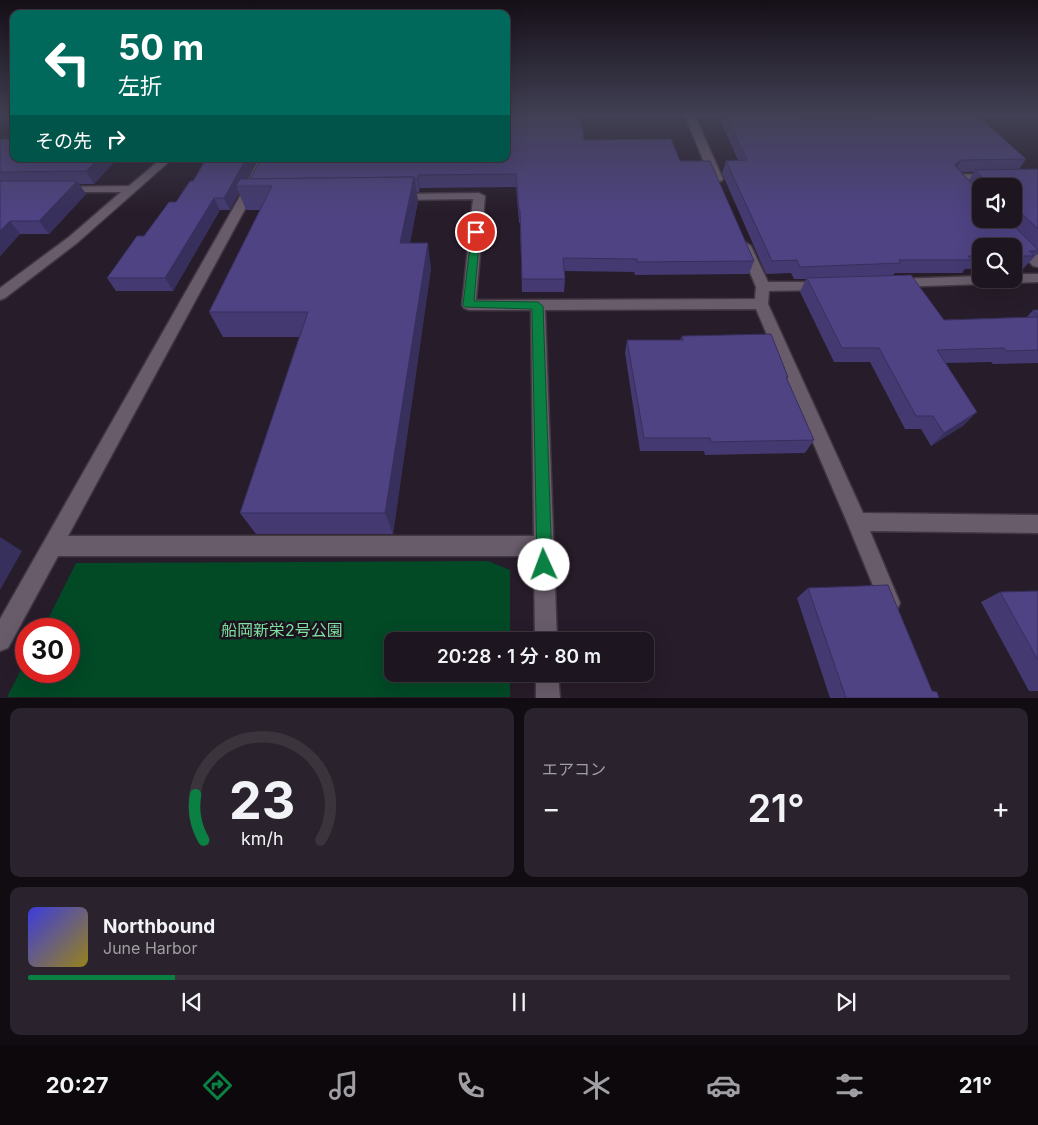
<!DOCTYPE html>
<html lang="ja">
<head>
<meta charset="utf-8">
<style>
	:root { --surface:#1d151f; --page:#2a222c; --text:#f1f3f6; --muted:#a09fa4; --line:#3b343d; --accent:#0b8043 }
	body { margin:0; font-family:Inter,"Noto Sans JP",sans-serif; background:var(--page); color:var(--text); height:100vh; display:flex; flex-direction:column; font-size:19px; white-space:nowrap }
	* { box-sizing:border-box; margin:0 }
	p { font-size:16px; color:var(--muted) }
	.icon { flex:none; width:28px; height:28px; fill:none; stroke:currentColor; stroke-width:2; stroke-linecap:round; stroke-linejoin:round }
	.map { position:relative; height:698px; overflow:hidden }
	.side { display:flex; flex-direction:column; gap:10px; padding:10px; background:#100c11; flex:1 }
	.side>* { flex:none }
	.top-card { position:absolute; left:10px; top:10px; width:500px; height:152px; border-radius:10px; box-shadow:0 5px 20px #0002,0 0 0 1px var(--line); background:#00695c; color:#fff; overflow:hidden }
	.buttons { position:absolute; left:972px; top:178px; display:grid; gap:10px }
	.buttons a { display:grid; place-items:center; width:50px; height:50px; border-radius:10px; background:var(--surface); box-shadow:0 5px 20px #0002,0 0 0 1px var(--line); font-size:25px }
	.speed { position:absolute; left:15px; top:618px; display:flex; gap:10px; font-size:25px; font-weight:700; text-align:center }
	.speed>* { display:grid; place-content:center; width:65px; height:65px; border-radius:50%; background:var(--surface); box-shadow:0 5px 20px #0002,0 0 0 1px var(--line); line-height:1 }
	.speed .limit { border:8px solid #d22; background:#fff; color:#111 }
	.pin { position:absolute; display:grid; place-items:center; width:42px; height:42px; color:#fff; margin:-21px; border:2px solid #fff; border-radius:50%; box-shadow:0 1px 5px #0007 }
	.me { position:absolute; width:55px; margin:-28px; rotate:358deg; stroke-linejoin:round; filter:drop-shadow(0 0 4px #0008) }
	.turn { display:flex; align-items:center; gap:18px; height:105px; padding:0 25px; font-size:22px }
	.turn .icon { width:65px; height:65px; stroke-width:2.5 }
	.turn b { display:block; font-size:35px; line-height:42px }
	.then { display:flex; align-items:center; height:48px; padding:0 25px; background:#0003; gap:10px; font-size:19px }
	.big { font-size:38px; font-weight:600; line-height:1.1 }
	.side .widget { flex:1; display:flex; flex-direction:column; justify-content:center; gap:8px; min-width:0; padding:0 18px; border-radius:10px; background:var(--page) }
	.side .dial { align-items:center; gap:0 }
	.dial svg { height:130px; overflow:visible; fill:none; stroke:var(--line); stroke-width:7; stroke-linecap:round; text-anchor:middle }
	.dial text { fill:var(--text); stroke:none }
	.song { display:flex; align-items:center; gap:15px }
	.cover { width:60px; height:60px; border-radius:8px; background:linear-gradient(135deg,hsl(240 70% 55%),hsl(50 70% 35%)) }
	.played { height:5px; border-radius:2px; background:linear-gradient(90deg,var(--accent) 15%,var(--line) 15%) }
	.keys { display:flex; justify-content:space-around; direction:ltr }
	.heat { display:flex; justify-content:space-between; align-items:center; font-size:28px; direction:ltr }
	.side .tiles { flex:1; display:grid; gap:10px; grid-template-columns:1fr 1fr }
	.widget:last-child { grid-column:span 2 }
	.trip { position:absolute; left:384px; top:632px; width:270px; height:50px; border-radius:10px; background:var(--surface); box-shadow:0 5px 20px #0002,0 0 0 1px var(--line); font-weight:600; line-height:50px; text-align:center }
	.dock { display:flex; height:80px; justify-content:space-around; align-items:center; background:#0c080c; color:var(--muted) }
	.dock .icon { width:35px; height:35px }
	.dock .active { color:var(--accent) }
	.dock b { font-size:22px; color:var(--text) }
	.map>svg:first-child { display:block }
</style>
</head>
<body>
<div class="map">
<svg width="1038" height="698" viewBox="0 0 1038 698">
	<rect width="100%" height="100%" fill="#271c29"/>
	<path fill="#024926" d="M488 561 510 570V641H392V674H510V697H7L26 660V671H69V629H43L76 563Z"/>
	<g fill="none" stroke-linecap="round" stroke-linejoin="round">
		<g stroke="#403741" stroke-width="3">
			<g id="minor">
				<path d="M685 116H695L723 179 721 181H713L711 179Z"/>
				<path d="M161 159H172L77 243 5 298 0 300V288L69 237 121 192H62L58 191 56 189 58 187 129 186Z"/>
				<path d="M259 159H269L251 198 68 536H534L531 310H469L464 308 462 305 473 199 397 200 391 197 397 194 479 193 485 196 476 300 755 299 756 287 739 246 745 242 751 246 768 282H829L831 285 829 288 824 290 769 291 768 304 863 513 1038 515V533L870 531 900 603 897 610 890 613 883 610 847 522 756 309 545 310 557 641H535L534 556H58L8 648 0 651V619L239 198Z"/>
				<path d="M954 174 995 175 996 177 995 179 991 180H963L981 199V208L977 207 950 179 949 177 950 175Z"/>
				<path d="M989 219H1002L1038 255V267L1033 266Z"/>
				<path d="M1014 274H1038V282L897 287 892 286 890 283 892 280 897 279 981 276V279H1014Z"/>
				<path d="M536 674H558L560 698H536Z"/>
			</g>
		</g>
		<use href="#minor" fill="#685b6a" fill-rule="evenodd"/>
	</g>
	<g fill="#443a71" fill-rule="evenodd">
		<path d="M722 116H799L801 118H872L873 116 1026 159 1019 169 1038 170V253L1023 269H1014V246H981V269H965L962 273H895L893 275 944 320 1027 317 1033 310H1038V363L993 364 991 362 946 363 964 425 931 446 921 429H905L870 362H834L800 292 806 279H794L791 273 766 274 722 173 726 161 738 160 721 122ZM961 172H974L969 180ZM981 186H1014V219H981Z"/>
		<path d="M0 139 14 159H117L94 184H79L86 194 49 234H20L0 256Z"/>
		<path d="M584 140 680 161 754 261 749 274 635 275 634 272 564 271 565 279 564 292H522L520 223H519L516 187 420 188 419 192H416L418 201 410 243 431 268 393 534H256L240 513 299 337H223L209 312 260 210H246L239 193 230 210H220L173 291H116L107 278 176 202 193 181 206 159H258L247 179Z"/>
		<path d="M682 336 788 377 787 379 814 440 805 453 705 455 704 451H640L625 353 627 340H680Z"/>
		<path d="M808 588 932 691 939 698H830L797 598Z"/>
		<path d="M1038 591V691H1029L981 602 1000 592Z"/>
	</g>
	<g fill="#372f5c">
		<path d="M98 159H117L94 184 86 171Z"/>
		<path d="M246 159H258L243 186H236L239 193 230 210 224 198Z"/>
		<path d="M962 160 954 172 956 163Z"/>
		<path d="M418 175 420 188 419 192 418 179Z"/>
		<path d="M414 177 418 201 405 268 400 243Z"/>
		<path d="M77 181 86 194 49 234 39 221Z"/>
		<path d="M214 198 220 210 173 291 165 278Z"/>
		<path d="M10 221 20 234 0 256V231Z"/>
		<path d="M428 243 431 268 393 534 385 513Z"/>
		<path d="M977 412 964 425 931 446 944 433Z"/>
		<path d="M0 537 22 551 0 590Z"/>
	</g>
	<g fill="#4f4383" stroke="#372f5c">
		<path d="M506 116H581L584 140 671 139 680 161H710L754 261 637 262V259L563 258 565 279H522L520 210H519L516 174 418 175V179H414V177L250 179 261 159H506Z"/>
		<path d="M726 116H799L801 118H875L873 116H978L1026 159 962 160 956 163 955 166 981 193V219H1007L1038 250V251H1029L1034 256H1014V246H981V256H968L971 260H899L901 263 800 267 797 260 772 261 726 161 747 160Z"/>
		<path d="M0 139H14V159H98L86 171 0 172Z"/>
		<path d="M206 159H246L224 198H214L165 278H107L137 236H144L169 202H176L190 181H193Z"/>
		<path d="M1037 169 1038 170V229L1014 206V186H991L975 170Z"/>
		<path d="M414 177 400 243H428L385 513H240L308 312H209L272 186H236L240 179Z"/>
		<path d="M0 181H77L39 221H10L0 231Z"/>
		<path d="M911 275 944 320 1038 317V350L1006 351 1004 348 937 350 977 412 944 433 933 416H916L879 348H842L807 278Z"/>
		<path d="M1033 310H1038V316Z"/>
		<path d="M771 334 788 377H786L814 440 711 442 710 438H644L627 340H683L682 336Z"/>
		<path d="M888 585 932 691 937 692 939 698H846L808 588Z"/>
		<path d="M1038 591V660L1000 592Z"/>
	</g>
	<linearGradient id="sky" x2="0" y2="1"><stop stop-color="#150f17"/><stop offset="0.54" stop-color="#414054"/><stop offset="1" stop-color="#414054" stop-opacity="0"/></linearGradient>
	<rect width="1038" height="213" fill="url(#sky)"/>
	<path fill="#0b8043" stroke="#07532c" d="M472 230H476L480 232 474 301 538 302 543 306 552 565 550 571 544 573 539 571 537 565 532 309 465 307 463 305Z"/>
	<g text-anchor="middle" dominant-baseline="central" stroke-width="5" stroke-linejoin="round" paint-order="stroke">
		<g font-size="16" fill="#7de1a0" stroke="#1d131f">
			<text x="282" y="630">船岡新栄2号公園</text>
		</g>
	</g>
</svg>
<div class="buttons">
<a><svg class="icon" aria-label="sound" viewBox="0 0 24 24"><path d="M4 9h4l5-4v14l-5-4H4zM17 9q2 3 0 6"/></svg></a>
<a><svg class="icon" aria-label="search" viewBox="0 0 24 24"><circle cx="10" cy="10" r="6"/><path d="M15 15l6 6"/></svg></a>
</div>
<div class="speed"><div class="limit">30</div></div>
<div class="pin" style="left:476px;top:232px;background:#d93025"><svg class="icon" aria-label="arrive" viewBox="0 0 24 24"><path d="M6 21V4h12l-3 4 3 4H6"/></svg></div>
<svg class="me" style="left:544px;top:565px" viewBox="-20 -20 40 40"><circle r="19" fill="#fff"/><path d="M0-13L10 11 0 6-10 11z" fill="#0b8043"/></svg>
<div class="trip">20:28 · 1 分 · 80 m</div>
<div class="top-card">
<div class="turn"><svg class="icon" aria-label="left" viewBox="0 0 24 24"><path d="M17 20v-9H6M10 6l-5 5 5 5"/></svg><div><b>50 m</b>左折</div></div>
<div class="then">その先<svg class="icon" aria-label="right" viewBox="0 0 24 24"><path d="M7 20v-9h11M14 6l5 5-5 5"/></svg></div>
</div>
</div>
<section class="side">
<div class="tiles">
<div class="widget dial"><svg viewBox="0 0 100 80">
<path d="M14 69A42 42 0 1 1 86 69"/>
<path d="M14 69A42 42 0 0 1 9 41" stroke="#0b8043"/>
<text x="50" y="56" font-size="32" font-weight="700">23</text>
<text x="50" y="72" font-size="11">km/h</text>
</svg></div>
<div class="widget"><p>エアコン</p>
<div class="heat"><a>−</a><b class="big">21°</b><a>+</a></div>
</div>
<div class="widget">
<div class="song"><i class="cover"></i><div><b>Northbound</b><p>June Harbor</p></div></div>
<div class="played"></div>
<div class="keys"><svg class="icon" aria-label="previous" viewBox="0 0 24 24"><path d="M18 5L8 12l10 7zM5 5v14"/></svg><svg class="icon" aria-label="pause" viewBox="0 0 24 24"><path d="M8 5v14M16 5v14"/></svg><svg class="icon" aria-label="next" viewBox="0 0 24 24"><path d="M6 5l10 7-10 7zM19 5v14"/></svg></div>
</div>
</div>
</section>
<nav class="dock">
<b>20:27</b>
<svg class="icon active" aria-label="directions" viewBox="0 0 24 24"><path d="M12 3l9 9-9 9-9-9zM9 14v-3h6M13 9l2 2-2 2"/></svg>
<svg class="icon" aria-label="music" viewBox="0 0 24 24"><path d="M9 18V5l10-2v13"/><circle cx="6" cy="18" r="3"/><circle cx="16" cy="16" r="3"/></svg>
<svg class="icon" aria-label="phone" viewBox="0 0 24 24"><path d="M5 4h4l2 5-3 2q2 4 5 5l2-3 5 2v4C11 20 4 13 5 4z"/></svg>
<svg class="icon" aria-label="climate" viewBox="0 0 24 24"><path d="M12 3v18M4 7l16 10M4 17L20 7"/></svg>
<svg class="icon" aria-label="car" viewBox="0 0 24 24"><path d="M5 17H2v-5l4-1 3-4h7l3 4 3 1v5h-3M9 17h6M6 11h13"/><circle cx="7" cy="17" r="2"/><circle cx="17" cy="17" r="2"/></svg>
<svg class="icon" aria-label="filters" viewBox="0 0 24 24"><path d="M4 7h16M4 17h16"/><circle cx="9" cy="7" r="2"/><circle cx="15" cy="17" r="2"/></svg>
<b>21°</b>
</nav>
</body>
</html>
